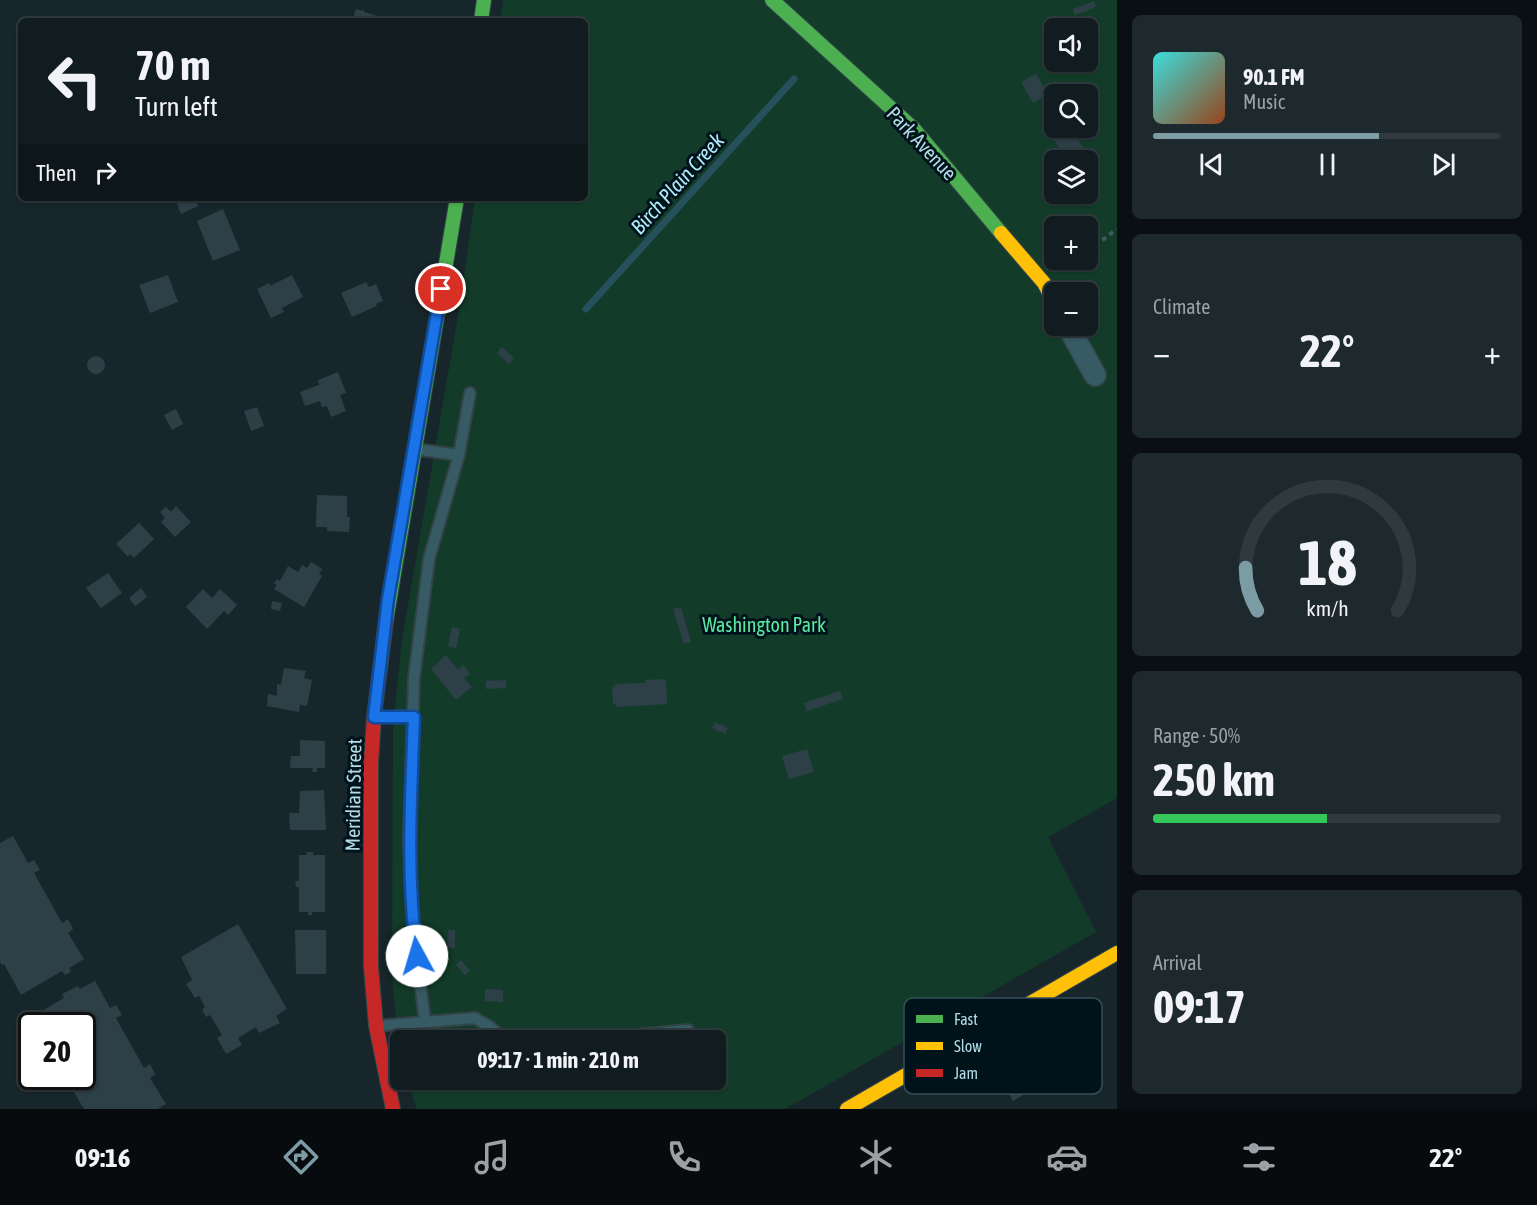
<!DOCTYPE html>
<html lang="en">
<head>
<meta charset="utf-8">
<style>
	:root { --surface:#111c20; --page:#1e292d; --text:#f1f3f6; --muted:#9ca1a5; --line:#303a3e; --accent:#7c9ca5 }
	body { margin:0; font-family:"Asap Condensed",sans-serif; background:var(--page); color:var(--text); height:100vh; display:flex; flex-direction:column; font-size:22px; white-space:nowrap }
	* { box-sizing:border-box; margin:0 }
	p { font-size:20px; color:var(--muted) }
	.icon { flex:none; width:33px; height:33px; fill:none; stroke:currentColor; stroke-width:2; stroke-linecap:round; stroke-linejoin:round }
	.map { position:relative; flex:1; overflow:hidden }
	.panel { display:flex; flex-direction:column; gap:15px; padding:15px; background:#090f12; width:420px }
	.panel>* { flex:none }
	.guide { position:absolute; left:18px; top:18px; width:570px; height:183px; border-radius:9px; box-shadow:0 2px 4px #0004,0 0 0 2px var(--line); background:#111c20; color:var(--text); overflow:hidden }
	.controls { position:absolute; left:1044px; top:18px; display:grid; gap:12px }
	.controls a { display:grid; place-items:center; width:54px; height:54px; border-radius:9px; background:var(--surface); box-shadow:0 2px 4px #0004,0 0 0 2px var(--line); font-size:30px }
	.speed { position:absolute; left:18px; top:1012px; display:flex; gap:12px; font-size:30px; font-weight:700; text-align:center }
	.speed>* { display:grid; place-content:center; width:78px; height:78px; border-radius:50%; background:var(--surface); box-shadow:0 2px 4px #0004,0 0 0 2px var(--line); line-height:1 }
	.speed .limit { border:3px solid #111; border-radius:9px; background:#fff; color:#111 }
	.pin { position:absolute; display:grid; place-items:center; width:51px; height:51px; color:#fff; margin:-26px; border:3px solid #fff; border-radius:50%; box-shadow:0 2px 6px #0007 }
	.me { position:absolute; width:66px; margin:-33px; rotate:354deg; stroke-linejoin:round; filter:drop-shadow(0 0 4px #0008) }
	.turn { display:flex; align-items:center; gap:21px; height:126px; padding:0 18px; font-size:27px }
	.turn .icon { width:78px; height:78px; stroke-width:2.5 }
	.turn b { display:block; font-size:42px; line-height:51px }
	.then { display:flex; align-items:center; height:57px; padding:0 18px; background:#0003; gap:12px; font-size:22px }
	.big { font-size:45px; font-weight:700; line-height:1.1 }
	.panel .tile { flex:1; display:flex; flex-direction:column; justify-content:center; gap:9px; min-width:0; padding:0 21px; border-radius:9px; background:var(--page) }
	.panel .dial { align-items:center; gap:0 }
	.dial svg { height:156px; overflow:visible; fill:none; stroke:var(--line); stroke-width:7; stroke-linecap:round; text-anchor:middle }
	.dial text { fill:var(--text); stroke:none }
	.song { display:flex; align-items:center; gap:18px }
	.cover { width:72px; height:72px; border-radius:9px; background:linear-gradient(135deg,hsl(180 70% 55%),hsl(20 70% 35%)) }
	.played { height:6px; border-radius:3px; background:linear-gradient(90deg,var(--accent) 65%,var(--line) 65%) }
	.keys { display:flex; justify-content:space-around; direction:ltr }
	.heat { display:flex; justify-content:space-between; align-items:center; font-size:33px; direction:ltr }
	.charge { height:9px; border-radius:4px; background:linear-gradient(90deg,#34c759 50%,var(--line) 0) }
	.trip { position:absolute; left:390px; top:1030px; width:336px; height:60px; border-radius:9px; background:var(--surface); box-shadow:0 2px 4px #0004,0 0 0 2px var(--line); font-weight:700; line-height:60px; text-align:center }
	.tab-bar { display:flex; height:96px; justify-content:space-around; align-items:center; background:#070b0d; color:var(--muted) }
	.tab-bar .icon { width:42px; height:42px }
	.tab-bar .active { color:var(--accent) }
	.tab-bar b { font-size:27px; color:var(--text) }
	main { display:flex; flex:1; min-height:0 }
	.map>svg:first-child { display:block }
</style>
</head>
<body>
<main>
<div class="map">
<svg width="1117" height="1109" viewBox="0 0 1117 1109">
	<rect width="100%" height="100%" fill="#17262b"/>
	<path fill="#123c29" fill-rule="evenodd" d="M503 0H1117V798L1048 837 1096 932 785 1109H417L407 1080H716V1041H400V1051L398 1041 392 976 393 727 402 640 461 299 475 198H585V21H500ZM1054 28H1088V62H1054ZM1054 94H1088V128H1054ZM1054 160H1088V194H1054ZM1054 226H1088V260H1054ZM1054 292H1088V326H1054Z"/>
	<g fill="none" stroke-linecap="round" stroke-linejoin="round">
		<path stroke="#26515c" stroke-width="7" d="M586 309 794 79"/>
	</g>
	<g fill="#2d4048">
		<path d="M1094 1 1096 7 1075 15 1073 9Z"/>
		<path d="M356 9 362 11 363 9 364 12 384 18 383 21H352Z"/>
		<path d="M1036 74 1048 94 1033 103 1021 82Z"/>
		<path d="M1071 128 1096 170 1088 175V160H1066L1053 138Z"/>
		<path d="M175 198H195L198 206 181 214Z"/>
		<path d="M223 209 240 250 213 261 197 221Z"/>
		<path d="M168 275 178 302 150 313 139 285Z"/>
		<path d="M292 275 303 297 282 308 284 312 271 318 257 289 269 283 270 286Z"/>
		<path d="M366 282 369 287 376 284 383 301 376 304 377 306 352 317 341 293Z"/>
		<path d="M502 347 514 358 509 364 497 353Z"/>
		<circle cx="96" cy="365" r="9"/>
		<path d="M338 372 346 393 340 395 346 411 331 417 327 406 322 407 320 401 305 406 300 392 319 385 318 380Z"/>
		<path d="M257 407 264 426 251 431 244 411Z"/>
		<path d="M176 409 183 424 172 430 164 415Z"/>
		<path d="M317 495 347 496V517H350L349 532 327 531V527H316Z"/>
		<path d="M176 506 191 522 175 537 161 522 165 518 160 512 166 507 171 512Z"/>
		<path d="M139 523 154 539 134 558 130 554 128 557 116 544Z"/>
		<path d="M311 562 322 569 319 574 322 576 304 607 274 589 277 585 274 584 277 579 280 581 288 566 298 572 302 565 307 568Z"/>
		<path d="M108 573 122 593 101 608 86 588Z"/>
		<path d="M141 588 147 597 135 606 129 598Z"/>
		<path d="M203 589 212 598 220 589 237 605 228 615 224 611 207 629 186 607Z"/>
		<path d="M272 601 282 603 280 611 271 609Z"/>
		<path d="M681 607 691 642 684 644 673 609Z"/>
		<path d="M452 627 460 629 456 648 448 646Z"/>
		<path d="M446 655 458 670 463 665 470 674 464 678 472 687 456 700 431 669Z"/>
		<path d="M284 668 306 671 304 678 312 680 307 706 300 705 299 712 267 706 268 694 277 696V684L281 685Z"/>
		<path d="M664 679 666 681 667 704 616 707V704H613L612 687H615V684L645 683V680Z"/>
		<path d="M506 680V688L486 689V681Z"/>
		<path d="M840 691 843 699 807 711 804 703Z"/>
		<path d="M715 722 728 728 725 734 712 728Z"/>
		<path d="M300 740 325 741V768H317V772H312L313 768H290L291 756H300Z"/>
		<path d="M807 749 814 772 789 779 782 756Z"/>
		<path d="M324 790 326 830H290L289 813H299L300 791Z"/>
		<path d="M13 836 28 863 34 860 40 870 34 873 62 923 68 919 73 929 68 933 84 959 69 968 71 972 65 975 62 971 21 995 4 964 2 965 0 962V843Z"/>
		<path d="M307 852H313V855H325V912H312V915H308V912H299V887H296L295 881H299V855H307Z"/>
		<path d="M238 924 287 1009 276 1016 280 1023 259 1033 256 1027 238 1038 242 1045 226 1054 217 1038 222 1035 210 1015 206 1017 202 1010 205 1007 199 996 195 998 186 984 192 980 181 957Z"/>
		<path d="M295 930H326V974H296Z"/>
		<path d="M448 930H455V948H447Z"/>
		<path d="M461 960 470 971 465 975 456 965Z"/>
		<path d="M95 981 110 1008 116 1005 122 1015 116 1018 144 1068 150 1064 155 1074 150 1078 166 1104 158 1109H84L65 1077H82V1026H38L33 1016 64 998 62 994 78 986 80 989Z"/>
		<path d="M485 989 503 990V1002L485 1001Z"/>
		<path d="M1028 1058 1032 1064 1040 1059 1048 1071 1038 1077 1042 1084 1013 1101 998 1074Z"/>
	</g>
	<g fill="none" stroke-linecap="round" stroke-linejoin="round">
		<g stroke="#334449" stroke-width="14">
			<g id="lane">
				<path d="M414 449 459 455 470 393"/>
				<path d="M375 717H413"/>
				<path d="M425 1021 414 935 409 842 414 678 429 559 459 455"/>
				<path d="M376 1026 475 1018 490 1027 507 1041"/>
				<path d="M579 1041 688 1030"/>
			</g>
		</g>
		<g stroke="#334449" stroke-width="24">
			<path id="street" d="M1068 326 1095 375"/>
		</g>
		<g stroke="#334449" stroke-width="16">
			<g id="fast">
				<path d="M772 0 914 129 1001 233"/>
				<path d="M481 21 484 0"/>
				<path d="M386 621 457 198"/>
			</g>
		</g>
		<g stroke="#334449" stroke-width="16">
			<g id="slow">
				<path d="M1001 233 1044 283 1054 302"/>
				<path d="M847 1109 1117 953"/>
			</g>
		</g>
		<g stroke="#334449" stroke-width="16">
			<path id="jam" d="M386 621 374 717 371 763V967L376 1026 393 1109"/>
		</g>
		<g stroke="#3e5a5f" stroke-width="4" stroke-dasharray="4.5 4.5" stroke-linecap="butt">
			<path d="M1088 251 1117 229"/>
			<path d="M1062 270 1076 260"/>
		</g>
		<use href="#lane" stroke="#375b64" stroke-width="10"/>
		<use href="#street" stroke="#375b64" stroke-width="21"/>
		<use href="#fast" stroke="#4caf50" stroke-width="14"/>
		<use href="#slow" stroke="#ffc107" stroke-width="14"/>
		<use href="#jam" stroke="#c62828" stroke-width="14"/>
	</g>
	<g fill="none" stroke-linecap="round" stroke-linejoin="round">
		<g stroke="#114b97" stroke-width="15">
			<path id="route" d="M417 956C406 877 411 797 414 717H374L388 599 441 289"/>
		</g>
		<use href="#route" stroke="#1a73e8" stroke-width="10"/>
	</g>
	<g text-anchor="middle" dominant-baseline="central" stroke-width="6" stroke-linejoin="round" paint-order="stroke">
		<g font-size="20" fill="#b2dbe7" stroke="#00131a">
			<text transform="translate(922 143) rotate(47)">Park Avenue</text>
			<text transform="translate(353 795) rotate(-89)">Meridian Street</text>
		</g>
		<g font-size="20" fill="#59eaa2" stroke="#00131a">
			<text x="764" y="624">Washington Park</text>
		</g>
		<g font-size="21" font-style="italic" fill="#afebfc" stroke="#00131a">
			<text transform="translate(677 183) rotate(-48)">Birch Plain Creek</text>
		</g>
	</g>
	<rect x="904" y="998" width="198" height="96" rx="9" fill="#00131a" stroke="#354f58" stroke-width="1.5"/>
	<rect x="916" y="1015" width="27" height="8" fill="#4caf50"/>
	<rect x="916" y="1042" width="27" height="8" fill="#ffc107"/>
	<rect x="916" y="1069" width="27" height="8" fill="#c62828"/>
	<g font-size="16" fill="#b2dbe7">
		<text x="954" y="1025">Fast</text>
		<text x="954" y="1052">Slow</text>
		<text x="954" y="1079">Jam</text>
	</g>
</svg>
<div class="controls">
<a><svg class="icon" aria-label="sound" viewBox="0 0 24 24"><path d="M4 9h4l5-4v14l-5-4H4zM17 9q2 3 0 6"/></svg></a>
<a><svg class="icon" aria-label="search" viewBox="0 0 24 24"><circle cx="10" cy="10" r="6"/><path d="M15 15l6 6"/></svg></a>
<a><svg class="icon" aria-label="layers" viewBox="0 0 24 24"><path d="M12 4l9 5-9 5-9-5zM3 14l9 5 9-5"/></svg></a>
<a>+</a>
<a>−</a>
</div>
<div class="speed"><div class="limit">20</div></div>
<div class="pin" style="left:441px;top:289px;background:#d93025"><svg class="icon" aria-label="arrive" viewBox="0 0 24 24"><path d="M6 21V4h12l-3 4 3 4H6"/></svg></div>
<svg class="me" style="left:417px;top:956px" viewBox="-20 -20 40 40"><circle r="19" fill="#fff"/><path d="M0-13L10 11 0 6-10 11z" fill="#1a73e8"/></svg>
<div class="trip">09:17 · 1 min · 210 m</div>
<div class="guide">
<div class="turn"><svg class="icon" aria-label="left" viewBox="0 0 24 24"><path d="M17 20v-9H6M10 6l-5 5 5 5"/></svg><div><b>70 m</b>Turn left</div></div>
<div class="then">Then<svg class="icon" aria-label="right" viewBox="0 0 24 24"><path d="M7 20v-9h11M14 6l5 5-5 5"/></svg></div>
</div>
</div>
<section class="panel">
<div class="tile">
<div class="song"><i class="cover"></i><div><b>90.1 FM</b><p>Music</p></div></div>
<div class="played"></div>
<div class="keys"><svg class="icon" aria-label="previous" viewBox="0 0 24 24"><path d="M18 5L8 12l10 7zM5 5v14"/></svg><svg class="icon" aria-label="pause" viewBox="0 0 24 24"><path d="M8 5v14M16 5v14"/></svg><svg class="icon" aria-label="next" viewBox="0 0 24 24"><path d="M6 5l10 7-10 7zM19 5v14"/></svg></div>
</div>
<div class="tile"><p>Climate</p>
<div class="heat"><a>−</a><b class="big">22°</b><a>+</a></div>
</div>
<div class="tile dial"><svg viewBox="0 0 100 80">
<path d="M14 69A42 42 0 1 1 86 69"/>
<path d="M14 69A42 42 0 0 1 8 47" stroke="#7c9ca5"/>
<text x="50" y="56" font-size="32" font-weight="700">18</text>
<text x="50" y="72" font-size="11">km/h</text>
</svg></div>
<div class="tile"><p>Range · 50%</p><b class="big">250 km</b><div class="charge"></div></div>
<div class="tile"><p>Arrival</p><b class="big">09:17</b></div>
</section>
</main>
<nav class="tab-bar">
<b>09:16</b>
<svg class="icon active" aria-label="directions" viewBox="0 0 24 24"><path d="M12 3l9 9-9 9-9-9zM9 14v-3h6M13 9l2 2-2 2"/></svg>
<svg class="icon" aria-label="music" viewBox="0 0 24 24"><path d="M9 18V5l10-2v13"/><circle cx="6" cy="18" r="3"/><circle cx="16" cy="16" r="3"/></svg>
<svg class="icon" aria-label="phone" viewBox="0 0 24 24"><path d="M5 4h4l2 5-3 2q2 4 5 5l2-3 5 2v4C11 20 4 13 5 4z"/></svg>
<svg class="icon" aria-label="climate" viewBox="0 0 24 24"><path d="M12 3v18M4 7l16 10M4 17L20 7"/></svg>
<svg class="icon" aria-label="car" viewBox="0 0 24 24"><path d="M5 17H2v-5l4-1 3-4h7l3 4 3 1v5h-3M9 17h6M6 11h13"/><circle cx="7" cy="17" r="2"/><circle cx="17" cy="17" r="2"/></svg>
<svg class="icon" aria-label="filters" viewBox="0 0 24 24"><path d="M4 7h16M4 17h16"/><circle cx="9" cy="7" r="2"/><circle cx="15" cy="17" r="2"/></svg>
<b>22°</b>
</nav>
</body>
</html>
